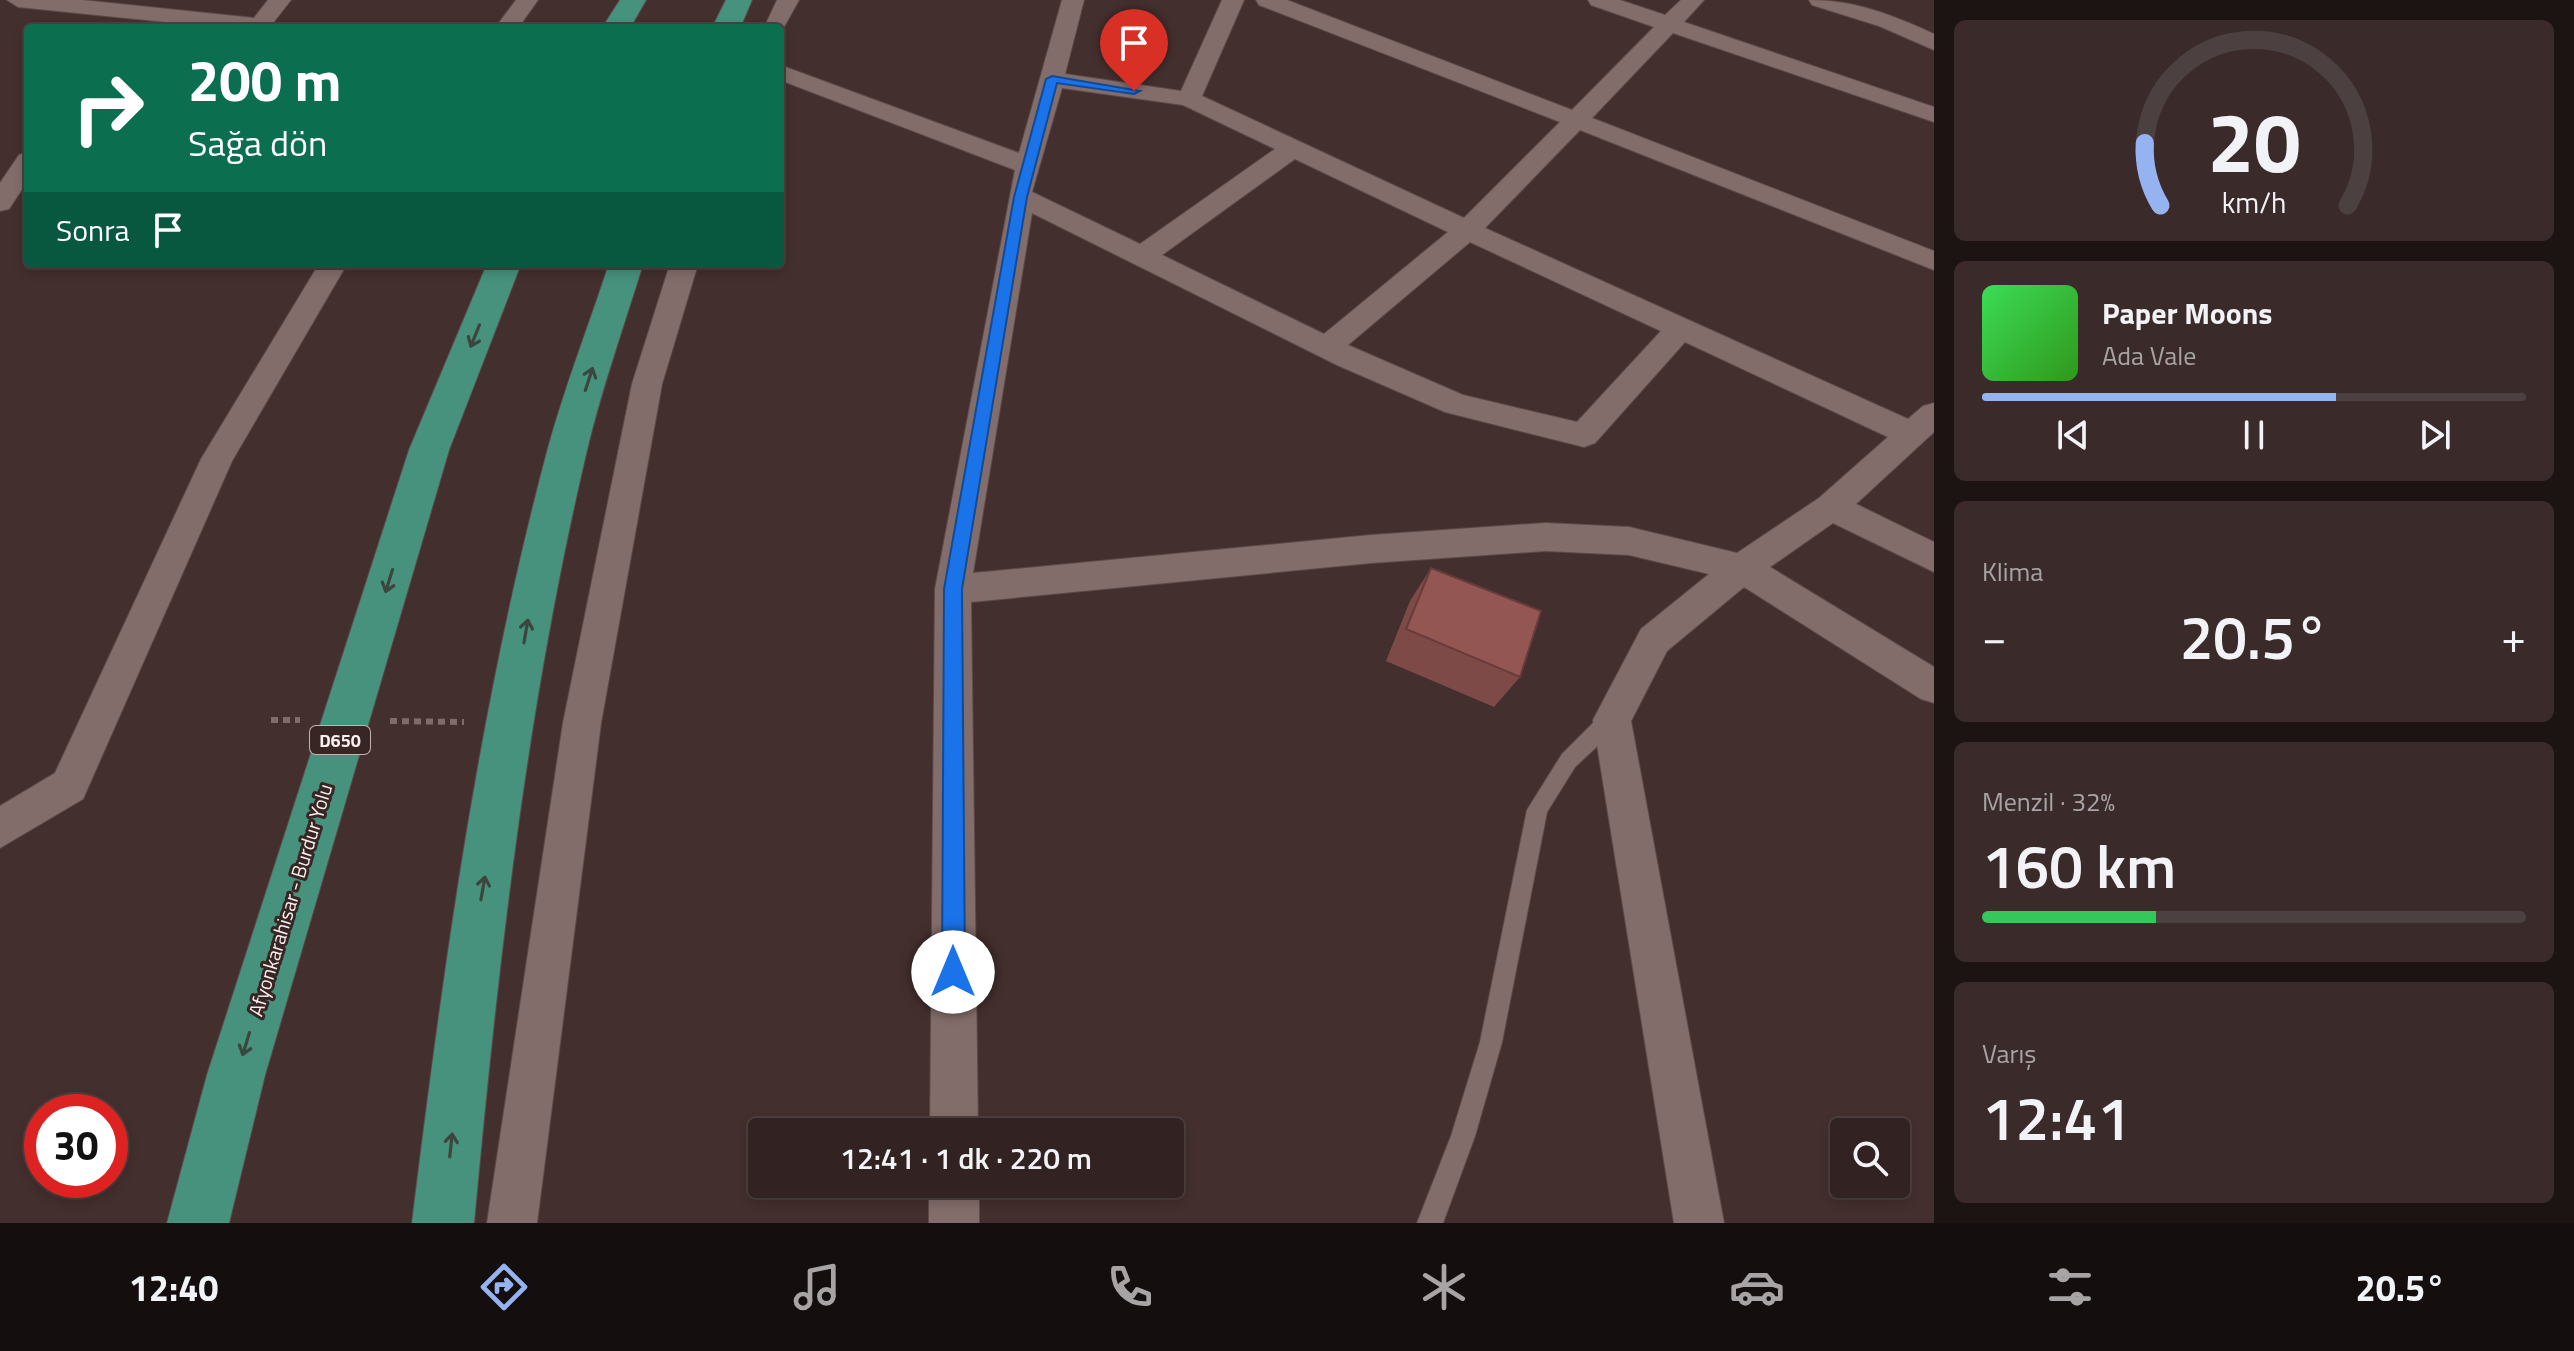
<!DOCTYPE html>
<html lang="tr">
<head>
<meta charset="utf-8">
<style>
	:root { --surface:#322322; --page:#3a2b2a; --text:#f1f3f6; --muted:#a8a4a5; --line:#4d4040; --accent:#95b2f1 }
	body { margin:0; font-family:"Titillium Web",sans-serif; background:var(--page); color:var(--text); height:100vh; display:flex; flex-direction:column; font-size:30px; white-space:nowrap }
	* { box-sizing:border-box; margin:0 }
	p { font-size:26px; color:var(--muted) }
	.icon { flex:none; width:44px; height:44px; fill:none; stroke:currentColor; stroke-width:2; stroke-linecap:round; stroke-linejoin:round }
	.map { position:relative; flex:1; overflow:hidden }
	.panel { display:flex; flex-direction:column; gap:20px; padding:20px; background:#1c1313; width:640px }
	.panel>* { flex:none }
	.banner { position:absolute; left:24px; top:24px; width:760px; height:244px; border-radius:8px; box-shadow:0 4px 12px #0003,0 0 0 2px var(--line); background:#0b6e4f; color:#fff; overflow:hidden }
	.controls { position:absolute; left:1830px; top:1118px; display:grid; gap:16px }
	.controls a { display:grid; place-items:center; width:80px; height:80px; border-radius:8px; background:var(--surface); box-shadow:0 4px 12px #0003,0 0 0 2px var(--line); font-size:40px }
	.speed { position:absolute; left:24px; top:1094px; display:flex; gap:16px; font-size:40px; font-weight:700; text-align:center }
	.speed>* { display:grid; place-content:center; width:104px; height:104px; border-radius:50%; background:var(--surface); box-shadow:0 4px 12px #0003,0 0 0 2px var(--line); line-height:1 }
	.speed .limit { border:12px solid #d22; background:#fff; color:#111 }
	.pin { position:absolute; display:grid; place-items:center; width:68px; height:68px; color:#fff; margin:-82px -34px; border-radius:50% 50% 50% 0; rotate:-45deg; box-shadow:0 0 8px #0007 }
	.pin .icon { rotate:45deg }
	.me { position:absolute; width:88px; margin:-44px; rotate:0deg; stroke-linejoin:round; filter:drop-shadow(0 0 6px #0008) }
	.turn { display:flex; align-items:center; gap:28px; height:168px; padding:0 32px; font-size:36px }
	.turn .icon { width:104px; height:104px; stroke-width:2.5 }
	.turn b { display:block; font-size:56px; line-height:68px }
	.then { display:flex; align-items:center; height:76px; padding:0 32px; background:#0003; gap:16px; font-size:30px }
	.big { font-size:60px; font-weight:600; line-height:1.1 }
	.panel .tile { flex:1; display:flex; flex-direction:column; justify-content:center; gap:12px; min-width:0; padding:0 28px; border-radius:12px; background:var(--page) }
	.panel .dial { align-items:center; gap:0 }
	.dial svg { height:208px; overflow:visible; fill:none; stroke:var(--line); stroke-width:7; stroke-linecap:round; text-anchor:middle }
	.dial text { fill:var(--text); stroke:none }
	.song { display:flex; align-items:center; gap:24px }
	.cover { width:96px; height:96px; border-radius:12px; background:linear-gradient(135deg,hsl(130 70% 55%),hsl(110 70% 35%)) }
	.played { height:8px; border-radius:4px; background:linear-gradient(90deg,var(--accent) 65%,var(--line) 65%) }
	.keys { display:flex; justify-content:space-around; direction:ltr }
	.heat { display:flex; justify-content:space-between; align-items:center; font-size:44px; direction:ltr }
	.charge { height:12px; border-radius:6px; background:linear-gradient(90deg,#34c759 32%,var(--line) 0) }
	.trip { position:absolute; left:748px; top:1118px; width:436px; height:80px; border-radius:8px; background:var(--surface); box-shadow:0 4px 12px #0003,0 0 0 2px var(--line); font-weight:600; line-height:80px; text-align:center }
	.tab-bar { display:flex; height:128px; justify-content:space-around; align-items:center; background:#140e0e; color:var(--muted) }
	.tab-bar .icon { width:56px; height:56px }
	.tab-bar .selected { color:var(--accent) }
	.tab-bar b { font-size:36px; color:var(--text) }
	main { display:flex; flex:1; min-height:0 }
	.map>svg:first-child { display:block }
</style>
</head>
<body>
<main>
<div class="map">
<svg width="1934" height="1223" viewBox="0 0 1934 1223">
	<rect width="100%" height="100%" fill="#432f2e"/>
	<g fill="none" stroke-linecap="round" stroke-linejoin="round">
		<g stroke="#5c4b4a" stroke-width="2">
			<path id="service" d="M1612 711 1619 714 1622 720 1619 726 1575 767 1547 812 1502 1042 1475 1136 1443 1223H1417L1451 1136 1480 1042 1527 810 1562 754 1593 723Z"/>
		</g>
		<g stroke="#5c4b4a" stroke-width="2">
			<g id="minor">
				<path d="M7 0H82L254 18 268 0H291L269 28H224L18 7Z"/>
				<path d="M516 0H538L518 28H495Z"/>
				<path d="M777 0H799L780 34V28H764Z"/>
				<path d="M1062 0H1084L1065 74 1181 91 1222 0H1244L1202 96 1464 218 1560 122 1259 5 1256 0H1287L1572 110 1654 27 1591 5 1588 0H1620L1665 15 1681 0H1704L1684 22 1934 107V122L1673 33 1592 118 1934 251V270L1580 130 1485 228 1908 419 1923 406 1934 403V432L1856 504 1934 542V572L1833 523 1770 567 1934 667V703L1921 699 1744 587 1667 651 1631 721 1724 1223H1674L1593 720 1641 629 1709 574 1629 555 1546 551 1371 563 971 602 978 1132H930L935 589 1015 170 780 80V65L1019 153ZM1062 88 1183 105 1275 149 1140 244 1032 192ZM1295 159 1448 232 1324 334 1162 255ZM1032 213 1337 365 1445 412 1584 447 1595 443 1685 342 1888 437 1819 498 1737 553 1629 527 1546 523 1371 535 973 573ZM1470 242 1661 331 1577 422 1463 395 1348 345Z"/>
				<path d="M1809 0C1855 0 1893 15 1934 34V50L1879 26 1812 5Z"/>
				<path d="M28 152V180L9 209 0 211V183L19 155Z"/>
				<path d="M319 264H347L232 461 83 799 0 848V806L55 773 201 459Z"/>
				<path d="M670 264H698L662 384 601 723 537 1223H487L563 723 632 384Z"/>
				<rect x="929" y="1184" width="50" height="39"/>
			</g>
		</g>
		<g stroke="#5c4b4a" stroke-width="2">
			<g id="trunk">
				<path d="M620 0H646L630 28H602Z"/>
				<path d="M726 0H752L740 28H712Z"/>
				<path d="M487 264H521L449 450 265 1075 229 1223H167L207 1075 409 450Z"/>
				<path d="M609 264H643C624 326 602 387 587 450 527 704 498 963 474 1223H412C444 963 480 702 548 448 565 386 589 325 609 264Z"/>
			</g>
		</g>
		<g stroke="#7f6d6d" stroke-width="6" stroke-dasharray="7 5" stroke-linecap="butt">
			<path d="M271 720H300"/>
			<path d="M390 721 464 722"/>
		</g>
		<use href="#service" fill="#836d6b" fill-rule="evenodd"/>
		<use href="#minor" fill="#836d6b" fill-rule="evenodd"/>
		<use href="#trunk" fill="#46927c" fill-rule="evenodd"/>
	</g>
	<path fill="#7e4a47" d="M1431 568 1520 677 1494 707 1386 661 1410 601Z"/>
	<path fill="#935653" stroke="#673c3a" stroke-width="2" d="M1431 568 1541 611 1520 677 1406 629Z"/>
	<defs><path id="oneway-shaft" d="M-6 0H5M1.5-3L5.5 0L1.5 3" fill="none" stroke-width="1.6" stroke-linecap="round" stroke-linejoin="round" transform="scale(2)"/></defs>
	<g stroke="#3c463f">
		<use href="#oneway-shaft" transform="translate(475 336) rotate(112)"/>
		<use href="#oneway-shaft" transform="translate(589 379) rotate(-72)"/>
		<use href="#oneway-shaft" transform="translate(389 581) rotate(107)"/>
		<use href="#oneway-shaft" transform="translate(526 631) rotate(-80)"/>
		<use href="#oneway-shaft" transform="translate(483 888) rotate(-80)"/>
		<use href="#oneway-shaft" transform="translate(246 1044) rotate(107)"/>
		<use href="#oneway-shaft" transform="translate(451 1145) rotate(-84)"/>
	</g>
	<path fill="#1a73e8" stroke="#114b97" stroke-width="2" d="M1052 76 1140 91 1134 94 1057 83 1027 197 962 589 965 972 961 980 953 983 945 980 942 972 944 589 1014 197 1046 79Z"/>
	<g text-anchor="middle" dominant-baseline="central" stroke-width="6" stroke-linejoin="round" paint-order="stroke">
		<rect fill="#382625" stroke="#c3b3b3" stroke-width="2" x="310" y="726" width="60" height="28" rx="6"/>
		<g font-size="18" font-weight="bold" fill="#fef0f0">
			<text x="340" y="740">D650</text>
		</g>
		<g font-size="20" fill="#fef0f0" stroke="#382625">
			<text transform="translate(290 900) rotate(-73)">Afyonkarahisar - Burdur Yolu</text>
		</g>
	</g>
</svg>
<div class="controls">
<a><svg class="icon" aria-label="search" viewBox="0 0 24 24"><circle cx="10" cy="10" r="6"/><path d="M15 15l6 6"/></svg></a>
</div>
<div class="speed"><div class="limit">30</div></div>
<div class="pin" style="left:1134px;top:91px;background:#d93025"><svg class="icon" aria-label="arrive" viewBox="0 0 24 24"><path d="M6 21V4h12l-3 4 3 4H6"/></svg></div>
<svg class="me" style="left:953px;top:972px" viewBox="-20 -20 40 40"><circle r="19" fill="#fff"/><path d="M0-13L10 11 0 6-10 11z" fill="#1a73e8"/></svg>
<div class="trip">12:41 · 1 dk · 220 m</div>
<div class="banner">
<div class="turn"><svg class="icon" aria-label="right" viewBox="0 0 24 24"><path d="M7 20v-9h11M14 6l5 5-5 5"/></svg><div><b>200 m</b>Sağa dön</div></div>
<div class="then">Sonra<svg class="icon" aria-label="arrive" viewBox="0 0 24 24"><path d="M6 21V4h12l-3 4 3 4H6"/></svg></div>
</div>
</div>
<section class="panel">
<div class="tile dial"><svg viewBox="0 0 100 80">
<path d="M14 69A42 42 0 1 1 86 69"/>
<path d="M14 69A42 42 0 0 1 8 45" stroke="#95b2f1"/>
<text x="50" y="56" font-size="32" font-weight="700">20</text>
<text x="50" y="72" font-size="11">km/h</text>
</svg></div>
<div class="tile">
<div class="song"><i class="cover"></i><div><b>Paper Moons</b><p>Ada Vale</p></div></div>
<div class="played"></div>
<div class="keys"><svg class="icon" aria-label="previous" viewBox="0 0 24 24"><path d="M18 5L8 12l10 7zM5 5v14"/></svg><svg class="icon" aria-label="pause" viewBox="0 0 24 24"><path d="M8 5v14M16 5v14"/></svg><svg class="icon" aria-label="next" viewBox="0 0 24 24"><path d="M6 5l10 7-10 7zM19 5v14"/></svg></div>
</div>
<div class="tile"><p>Klima</p>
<div class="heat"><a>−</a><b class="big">20.5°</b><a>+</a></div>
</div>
<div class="tile"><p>Menzil · 32%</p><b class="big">160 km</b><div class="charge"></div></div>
<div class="tile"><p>Varış</p><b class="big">12:41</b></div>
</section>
</main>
<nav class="tab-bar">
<b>12:40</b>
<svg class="icon selected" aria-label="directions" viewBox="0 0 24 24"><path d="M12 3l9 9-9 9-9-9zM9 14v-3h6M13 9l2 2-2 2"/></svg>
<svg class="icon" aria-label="music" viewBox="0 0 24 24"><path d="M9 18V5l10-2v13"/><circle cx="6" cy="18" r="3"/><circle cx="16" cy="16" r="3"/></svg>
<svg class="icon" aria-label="phone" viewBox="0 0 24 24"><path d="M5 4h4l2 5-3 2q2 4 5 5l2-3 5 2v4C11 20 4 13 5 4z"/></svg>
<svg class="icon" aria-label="climate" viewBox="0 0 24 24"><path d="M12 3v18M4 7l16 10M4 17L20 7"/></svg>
<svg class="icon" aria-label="car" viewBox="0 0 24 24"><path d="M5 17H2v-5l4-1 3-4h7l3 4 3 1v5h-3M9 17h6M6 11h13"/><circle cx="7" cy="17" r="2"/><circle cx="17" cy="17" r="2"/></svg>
<svg class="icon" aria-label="filters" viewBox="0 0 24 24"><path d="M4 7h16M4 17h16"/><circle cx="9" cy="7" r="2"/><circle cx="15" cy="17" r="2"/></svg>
<b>20.5°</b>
</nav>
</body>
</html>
